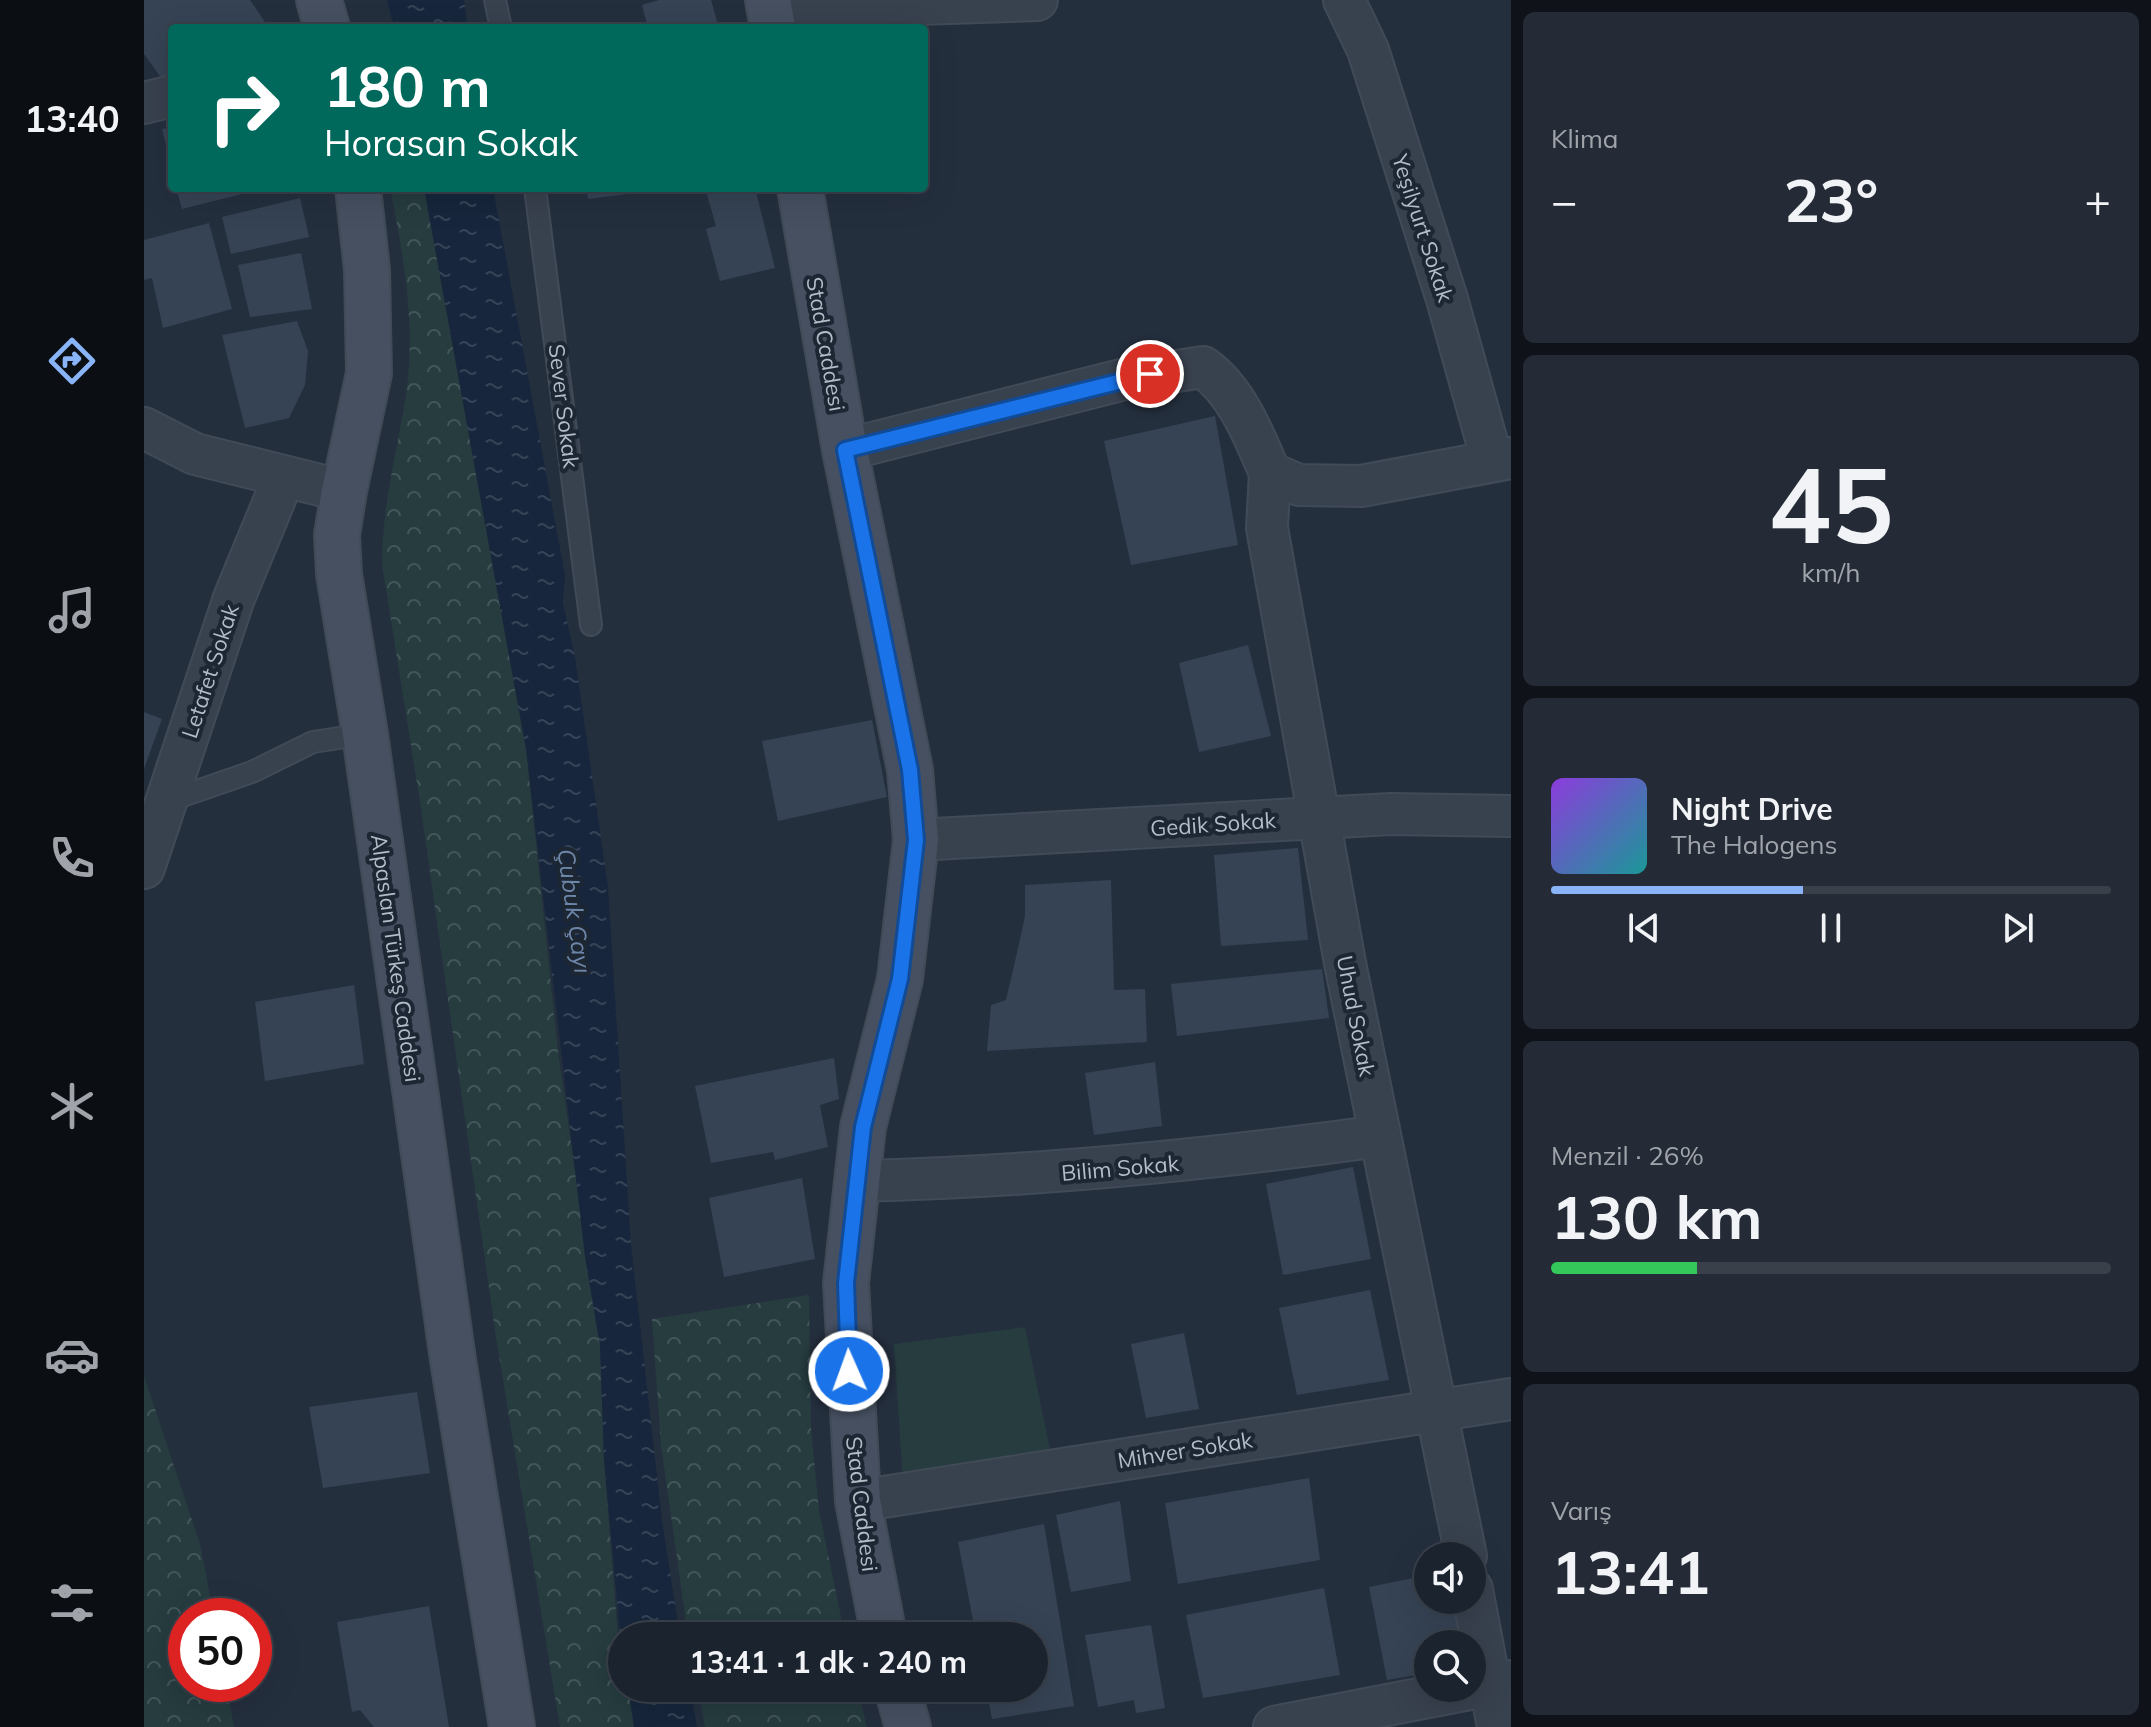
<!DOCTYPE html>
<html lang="tr">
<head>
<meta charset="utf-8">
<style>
	:root { --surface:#1b232e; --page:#242b36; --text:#f1f3f6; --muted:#a0a4aa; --line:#39404a; --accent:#8ab4f8 }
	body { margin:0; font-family:Mulish,sans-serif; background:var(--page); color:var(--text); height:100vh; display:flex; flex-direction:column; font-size:30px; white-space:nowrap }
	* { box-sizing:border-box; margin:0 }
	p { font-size:26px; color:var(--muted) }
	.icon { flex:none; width:44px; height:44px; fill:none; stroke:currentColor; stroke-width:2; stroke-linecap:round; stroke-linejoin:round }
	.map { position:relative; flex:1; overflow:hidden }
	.drawer { display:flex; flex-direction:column; gap:12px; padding:12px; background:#0f1319; width:640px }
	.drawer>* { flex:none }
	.banner { position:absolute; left:24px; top:24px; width:760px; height:168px; border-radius:8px; box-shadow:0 8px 32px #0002,0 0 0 2px var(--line); background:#00695c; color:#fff; overflow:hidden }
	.controls { position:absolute; left:1270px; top:1542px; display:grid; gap:16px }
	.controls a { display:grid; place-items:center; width:72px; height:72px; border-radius:50%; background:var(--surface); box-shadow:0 8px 32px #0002,0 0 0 2px var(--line); font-size:40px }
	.speed { position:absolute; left:24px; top:1598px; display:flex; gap:16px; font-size:40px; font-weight:700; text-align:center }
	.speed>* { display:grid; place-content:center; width:104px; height:104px; border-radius:50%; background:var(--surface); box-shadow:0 8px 32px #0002,0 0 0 2px var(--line); line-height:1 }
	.speed .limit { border:12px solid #d22; background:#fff; color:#111 }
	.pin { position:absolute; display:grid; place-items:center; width:68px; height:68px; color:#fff; margin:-34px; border:4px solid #fff; border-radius:50%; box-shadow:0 2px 8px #0007 }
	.me { position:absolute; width:88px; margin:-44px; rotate:358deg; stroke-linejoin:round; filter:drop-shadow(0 0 6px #0008) }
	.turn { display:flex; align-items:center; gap:28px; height:168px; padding:0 24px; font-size:36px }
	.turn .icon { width:104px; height:104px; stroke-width:2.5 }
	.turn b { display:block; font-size:56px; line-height:68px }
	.big { font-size:60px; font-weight:700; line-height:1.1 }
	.drawer .widget { flex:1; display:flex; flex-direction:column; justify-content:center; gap:12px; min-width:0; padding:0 28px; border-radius:12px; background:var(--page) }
	.drawer .dial { align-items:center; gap:0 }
	.dial b { font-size:104px; line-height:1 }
	.song { display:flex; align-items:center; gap:24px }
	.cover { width:96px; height:96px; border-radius:12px; background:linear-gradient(135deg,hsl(270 70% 55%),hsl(180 70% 35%)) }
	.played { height:8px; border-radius:4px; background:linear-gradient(90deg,var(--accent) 45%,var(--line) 45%) }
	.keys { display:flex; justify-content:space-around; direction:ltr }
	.heat { display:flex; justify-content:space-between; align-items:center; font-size:44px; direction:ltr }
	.charge { height:12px; border-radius:6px; background:linear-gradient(90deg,#34c759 26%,var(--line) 0) }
	.trip { position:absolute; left:464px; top:1622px; width:440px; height:80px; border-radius:40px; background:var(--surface); box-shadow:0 8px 32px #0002,0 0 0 2px var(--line); font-weight:700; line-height:80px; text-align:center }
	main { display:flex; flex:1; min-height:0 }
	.tabs { display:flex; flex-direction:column; width:144px; justify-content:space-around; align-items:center; background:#0b0e12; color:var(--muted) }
	.tabs .icon { width:56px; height:56px }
	.tabs .on { color:var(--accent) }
	.tabs b { font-size:36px; color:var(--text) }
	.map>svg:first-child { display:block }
</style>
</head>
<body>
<main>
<nav class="tabs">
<b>13:40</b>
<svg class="icon on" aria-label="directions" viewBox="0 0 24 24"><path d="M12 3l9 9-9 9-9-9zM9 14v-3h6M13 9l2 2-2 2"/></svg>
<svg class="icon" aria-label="music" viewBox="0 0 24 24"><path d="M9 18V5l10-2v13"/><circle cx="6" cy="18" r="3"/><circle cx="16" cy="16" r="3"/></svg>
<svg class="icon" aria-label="phone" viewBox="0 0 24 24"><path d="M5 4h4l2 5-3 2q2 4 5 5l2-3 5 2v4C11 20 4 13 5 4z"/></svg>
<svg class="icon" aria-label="climate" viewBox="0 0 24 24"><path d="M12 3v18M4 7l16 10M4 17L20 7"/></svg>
<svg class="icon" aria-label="car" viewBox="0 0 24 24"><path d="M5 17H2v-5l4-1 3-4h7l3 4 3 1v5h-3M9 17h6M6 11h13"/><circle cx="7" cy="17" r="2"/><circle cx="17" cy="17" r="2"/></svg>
<svg class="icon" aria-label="filters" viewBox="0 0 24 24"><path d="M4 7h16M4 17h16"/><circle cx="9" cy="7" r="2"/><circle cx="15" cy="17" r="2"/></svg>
</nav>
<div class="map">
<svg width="1367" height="1727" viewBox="0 0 1367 1727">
	<defs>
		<pattern id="forest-crowns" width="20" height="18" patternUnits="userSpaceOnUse" patternTransform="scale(2)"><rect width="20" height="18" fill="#263c3f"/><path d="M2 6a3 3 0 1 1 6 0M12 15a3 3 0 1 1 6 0" fill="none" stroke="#435659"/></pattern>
		<pattern id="water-ripples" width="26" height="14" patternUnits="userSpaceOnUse" patternTransform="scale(2)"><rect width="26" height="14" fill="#17263c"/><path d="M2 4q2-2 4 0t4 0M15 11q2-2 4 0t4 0" fill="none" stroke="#364457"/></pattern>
	</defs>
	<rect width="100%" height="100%" fill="#242f3e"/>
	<path fill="#263c3f" d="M881 1327 906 1450 759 1482 750 1344Z"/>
	<g fill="url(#forest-crowns)">
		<path d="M246 188H280L382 749 414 1052 456 1346 460 1460 478 1688H484L490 1727H416L352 1337 276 802 238 564C238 508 252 456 261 401 273 331 260 257 246 188Z"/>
		<path d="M665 1295 667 1428 675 1511 701 1636H544L517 1445 508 1319Z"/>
		<path d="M0 1376 56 1544 70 1616H42V1684H82L90 1727H0Z"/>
		<path d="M554 1688H713L723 1727H561Z"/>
	</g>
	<g fill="url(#water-ripples)">
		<path d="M243 0H320L324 28H250Z"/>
		<path d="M280 188H349L421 575 419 603 431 657 464 887 487 1245 518 1520 536 1636H478V1655L460 1460 456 1346 441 1257 382 749Z"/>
		<path d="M484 1688H546L553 1727H490Z"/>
	</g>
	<g fill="#364354">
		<path d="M0 0H106L121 22 111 28H28V78L20 82 0 54Z"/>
		<path d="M515 0H567L575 28H504L498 5Z"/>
		<path d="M28 127V165H27L18 129Z"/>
		<path d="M32 188H118V189L38 209Z"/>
		<path d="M442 188H514L515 190 444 199Z"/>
		<path d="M561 188H611L631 268 576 281 562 229 572 226Z"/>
		<path d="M156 198 165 237 87 254 78 217Z"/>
		<path d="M65 223 88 309 19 328 8 278 0 280V240Z"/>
		<path d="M157 253 168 309 106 317 94 265Z"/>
		<path d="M153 321 164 351 161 385 145 418 101 428 78 335Z"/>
		<path d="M1071 416 1094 545 987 565 960 441Z"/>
		<path d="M1104 645 1127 736 1055 752 1035 663Z"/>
		<path d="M0 712 18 719 0 769Z"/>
		<path d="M728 720 743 797 634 821 618 741Z"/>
		<path d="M1154 848 1164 940 1077 946 1070 855Z"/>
		<path d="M967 880 970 990 1001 989 1003 1042 843 1051 847 1005 862 1000 875 944 881 916V885Z"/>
		<path d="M1178 969 1185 1018 1033 1036 1027 984Z"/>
		<path d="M210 985 220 1064 121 1081 111 1002Z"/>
		<path d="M690 1058 695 1099 676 1105 684 1147 631 1160 629 1152 567 1163 551 1086Z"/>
		<path d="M1011 1062 1018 1126 950 1135 941 1073Z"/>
		<path d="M1209 1167 1227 1259 1139 1275 1122 1184Z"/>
		<path d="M658 1178 671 1259 580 1277 565 1198Z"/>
		<path d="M1226 1290 1245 1380 1153 1395 1135 1308Z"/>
		<path d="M1040 1333 1055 1409 1002 1418 987 1344Z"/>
		<path d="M273 1392 286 1473 179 1488 165 1407Z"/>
		<path d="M1165 1478 1176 1560 1034 1584 1021 1503Z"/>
		<path d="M976 1501 987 1581 927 1592 912 1515Z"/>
		<path d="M900 1524 930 1706 848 1719 842 1688H890V1636H832L814 1542Z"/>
		<path d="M1284 1575V1600H1314L1322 1644H1284V1673L1243 1680 1225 1587Z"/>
		<path d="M1180 1588 1196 1675 1059 1698 1042 1615Z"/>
		<path d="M285 1606 305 1727H230L216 1710 208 1712 193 1622Z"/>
		<path d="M1007 1625 1021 1708 992 1713 990 1700 954 1707 941 1635Z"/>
	</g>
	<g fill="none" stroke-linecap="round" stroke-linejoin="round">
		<g stroke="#414a57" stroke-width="24">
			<g id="lane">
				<path d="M351 0 357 28"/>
				<path d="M391 188 447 625"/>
				<path d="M24 801 108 772 169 742 221 734"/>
			</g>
		</g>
		<g stroke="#414a57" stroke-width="44">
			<g id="street">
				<path d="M1200 0 1224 50 1303 299 1348 460"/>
				<path d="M625 9 893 0"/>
				<path d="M0 103 28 96"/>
				<path d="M0 428 51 454 200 491"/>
				<path d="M701 450 981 379 1059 367C1093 391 1110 436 1126 473L1155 485 1217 486 1367 458"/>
				<path d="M1126 473 1123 528 1201 963 1322 1556"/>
				<path d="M772 840 1247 814 1367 816"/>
				<path d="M0 868 90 598 140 477"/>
				<path d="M714 1181C890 1177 1062 1160 1236 1136"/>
				<path d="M714 1501 1367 1399"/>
				<path d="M1328 1589 1354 1727"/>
				<path d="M1130 1727 1367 1681"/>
			</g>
		</g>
		<g stroke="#414a57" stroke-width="48">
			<g id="secondary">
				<path d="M175 0 183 28"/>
				<path d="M624 0 629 28"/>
				<path d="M214 188 223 270 225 373 200 491 193 535 195 574 221 734 309 1360 368 1727"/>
				<path d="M656 188 701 450 766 770 772 840 756 979 719 1127 702 1283 714 1501 740 1636"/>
				<path d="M753 1688 764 1727"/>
			</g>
		</g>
		<use href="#lane" stroke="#38414e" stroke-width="20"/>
		<use href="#street" stroke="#38414e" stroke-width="40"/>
		<use href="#secondary" stroke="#465061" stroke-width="44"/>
	</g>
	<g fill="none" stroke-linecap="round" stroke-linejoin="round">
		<g stroke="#114b97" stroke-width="20">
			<path id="route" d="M705 1371 702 1283 719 1127 756 979 772 840 766 770 701 450 1006 374"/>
		</g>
		<use href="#route" stroke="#1a73e8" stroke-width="14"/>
	</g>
	<g text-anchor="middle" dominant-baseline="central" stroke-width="8" stroke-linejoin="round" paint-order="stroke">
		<g font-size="22" fill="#b4bcc9" stroke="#1d2633">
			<text transform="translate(1279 228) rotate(72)">Yeşilyurt Sokak</text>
			<text transform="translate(682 344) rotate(80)">Stad Caddesi</text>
			<text transform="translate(420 406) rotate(83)">Sever Sokak</text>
			<text transform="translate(66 671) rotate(-72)">Letafet Sokak</text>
			<text transform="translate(1069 824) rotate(-4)">Gedik Sokak</text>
			<text transform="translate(252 958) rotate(82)">Alpaslan Türkeş Caddesi</text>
			<text transform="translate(1212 1016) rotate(79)">Uhud Sokak</text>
			<text transform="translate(976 1168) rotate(-5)">Bilim Sokak</text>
			<text transform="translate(1041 1450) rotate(-9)">Mihver Sokak</text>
			<text transform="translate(718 1504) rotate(83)">Stad Caddesi</text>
		</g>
		<g font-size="24" font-style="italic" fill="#6d86a8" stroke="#1d2633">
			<text transform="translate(431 911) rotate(82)">Çubuk Çayı</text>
		</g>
	</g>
</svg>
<div class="controls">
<a><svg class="icon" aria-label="sound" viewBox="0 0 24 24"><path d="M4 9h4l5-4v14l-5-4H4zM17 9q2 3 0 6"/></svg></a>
<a><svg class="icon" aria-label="search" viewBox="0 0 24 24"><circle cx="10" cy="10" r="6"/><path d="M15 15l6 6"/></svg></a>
</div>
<div class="speed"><div class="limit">50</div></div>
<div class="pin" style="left:1006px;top:374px;background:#d93025"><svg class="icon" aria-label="arrive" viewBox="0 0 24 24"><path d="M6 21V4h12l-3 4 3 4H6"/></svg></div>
<svg class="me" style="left:705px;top:1371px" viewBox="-20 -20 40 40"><circle r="17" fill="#1a73e8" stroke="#fff" stroke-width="3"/><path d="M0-11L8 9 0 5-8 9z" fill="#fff"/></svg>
<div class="trip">13:41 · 1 dk · 240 m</div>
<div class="banner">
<div class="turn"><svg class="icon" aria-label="right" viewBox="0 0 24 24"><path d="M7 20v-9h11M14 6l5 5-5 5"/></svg><div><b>180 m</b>Horasan Sokak</div></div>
</div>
</div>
<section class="drawer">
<div class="widget"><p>Klima</p>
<div class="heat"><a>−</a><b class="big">23°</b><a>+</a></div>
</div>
<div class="widget dial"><b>45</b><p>km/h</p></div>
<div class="widget">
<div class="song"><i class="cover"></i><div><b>Night Drive</b><p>The Halogens</p></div></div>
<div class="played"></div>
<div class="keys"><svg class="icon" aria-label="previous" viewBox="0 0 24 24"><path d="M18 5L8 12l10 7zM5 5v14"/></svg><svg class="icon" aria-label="pause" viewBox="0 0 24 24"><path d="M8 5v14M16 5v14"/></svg><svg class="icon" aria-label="next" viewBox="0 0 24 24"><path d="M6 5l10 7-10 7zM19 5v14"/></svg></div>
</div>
<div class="widget"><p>Menzil · 26%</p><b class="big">130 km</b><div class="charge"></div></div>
<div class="widget"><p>Varış</p><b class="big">13:41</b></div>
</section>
</main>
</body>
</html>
